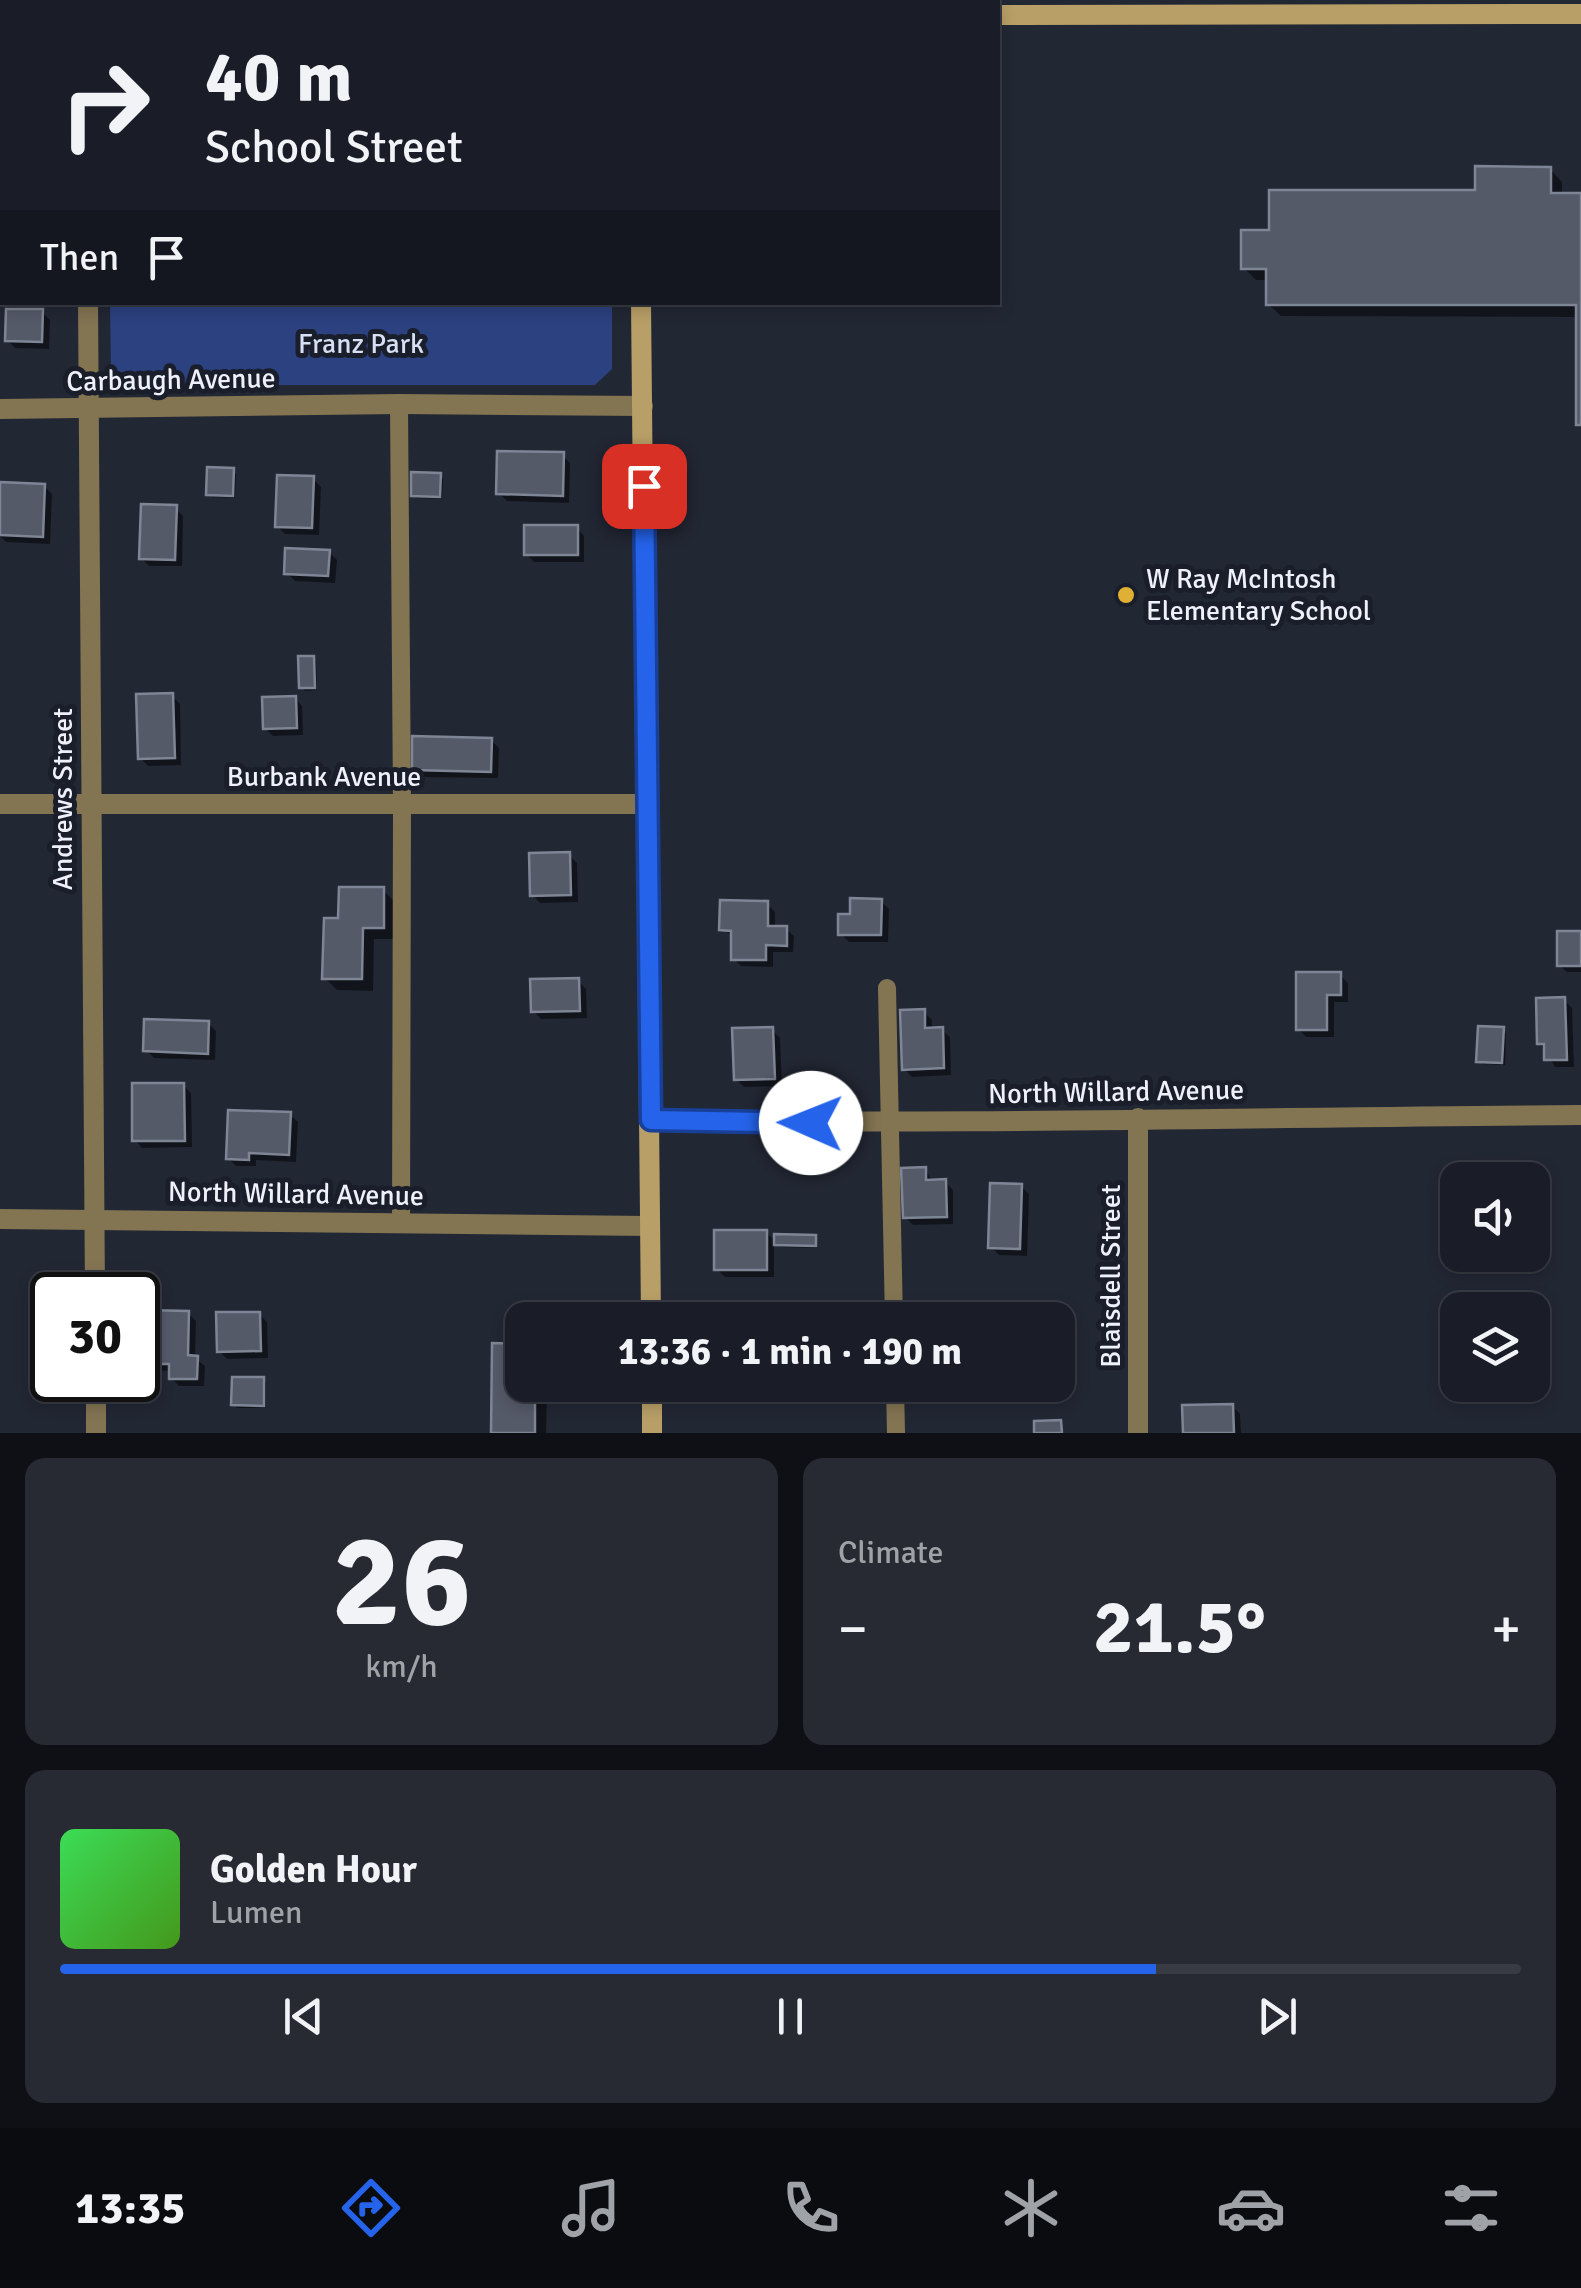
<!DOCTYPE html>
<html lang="en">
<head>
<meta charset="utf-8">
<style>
	:root { --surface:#1a1d27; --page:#272a33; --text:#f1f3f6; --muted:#9fa2a7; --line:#383b44; --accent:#2563eb }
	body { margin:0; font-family:Signika,sans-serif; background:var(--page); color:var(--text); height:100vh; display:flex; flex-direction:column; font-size:38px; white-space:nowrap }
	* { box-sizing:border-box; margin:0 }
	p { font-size:32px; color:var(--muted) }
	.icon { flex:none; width:55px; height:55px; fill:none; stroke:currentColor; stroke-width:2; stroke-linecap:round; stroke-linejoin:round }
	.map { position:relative; height:1433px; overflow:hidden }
	.panel { display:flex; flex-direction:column; gap:25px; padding:25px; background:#0e1015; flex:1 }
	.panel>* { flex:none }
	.hud { position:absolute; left:0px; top:0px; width:1000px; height:305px; box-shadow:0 5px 15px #0003,0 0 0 2px var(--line); background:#1a1d27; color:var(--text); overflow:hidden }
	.fabs { position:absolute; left:1440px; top:1162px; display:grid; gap:20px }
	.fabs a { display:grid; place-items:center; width:110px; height:110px; border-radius:20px; background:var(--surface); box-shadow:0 5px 15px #0003,0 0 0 2px var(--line); font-size:50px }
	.speed { position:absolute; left:30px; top:1272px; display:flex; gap:20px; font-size:50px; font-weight:700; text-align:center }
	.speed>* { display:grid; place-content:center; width:130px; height:130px; border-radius:50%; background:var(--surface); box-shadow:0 5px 15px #0003,0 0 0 2px var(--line); line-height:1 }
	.speed .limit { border:5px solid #111; border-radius:15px; background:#fff; color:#111 }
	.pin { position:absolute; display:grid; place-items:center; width:85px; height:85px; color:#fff; margin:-42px; border-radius:20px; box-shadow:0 5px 15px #0006 }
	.me { position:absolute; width:110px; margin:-55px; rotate:271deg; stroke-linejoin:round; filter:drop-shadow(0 0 8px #0008) }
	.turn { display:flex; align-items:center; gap:35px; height:210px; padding:0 40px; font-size:45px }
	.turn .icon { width:130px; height:130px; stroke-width:2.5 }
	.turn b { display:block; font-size:70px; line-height:85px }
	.then { display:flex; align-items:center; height:95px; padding:0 40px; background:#0003; gap:20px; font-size:38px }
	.big { font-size:75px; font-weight:800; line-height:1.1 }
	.panel .widget { flex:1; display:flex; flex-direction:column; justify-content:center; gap:15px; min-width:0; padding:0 35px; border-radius:20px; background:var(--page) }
	.panel .dial { align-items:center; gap:0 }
	.dial b { font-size:130px; line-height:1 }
	.song { display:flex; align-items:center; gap:30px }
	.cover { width:120px; height:120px; border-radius:15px; background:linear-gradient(135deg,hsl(130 70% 55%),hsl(100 70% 35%)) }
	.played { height:10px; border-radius:5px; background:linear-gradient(90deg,var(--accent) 75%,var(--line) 75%) }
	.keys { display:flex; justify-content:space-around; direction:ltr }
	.heat { display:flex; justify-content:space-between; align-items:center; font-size:55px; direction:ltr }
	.panel .tiles { flex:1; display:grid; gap:25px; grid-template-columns:1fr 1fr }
	.widget:last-child { grid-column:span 2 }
	.trip { position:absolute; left:505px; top:1302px; width:570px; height:100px; border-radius:20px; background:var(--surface); box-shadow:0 5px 15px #0003,0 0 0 2px var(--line); font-weight:800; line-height:100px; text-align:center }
	.tabs { display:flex; height:160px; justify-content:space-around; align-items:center; background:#0a0c10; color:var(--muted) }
	.tabs .icon { width:70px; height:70px }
	.tabs .selected { color:var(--accent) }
	.tabs b { font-size:45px; color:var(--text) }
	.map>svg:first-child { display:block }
</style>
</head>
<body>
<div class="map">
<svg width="1581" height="1433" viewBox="0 0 1581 1433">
	<rect width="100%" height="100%" fill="#222734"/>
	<path fill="#2c4180" d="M110 303H612V369L595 385H123L115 383 111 371Z"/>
	<g fill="#0007">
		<path d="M1550 169 1562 182V195H1581V426L1579 317 1281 316 1268 304 1269 280H1256L1244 268 1272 233 1478 193Z"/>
		<path d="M42 312 50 320 49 349 15 348 7 340Z"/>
		<path d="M562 455 570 463 569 503 507 501 499 493Z"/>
		<path d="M233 470 236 474 235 498 212 497 209 494Z"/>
		<path d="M440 475 443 479 442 499 416 498 413 495Z"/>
		<path d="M313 479 321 487 319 535 285 534 277 526Z"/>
		<path d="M0 485 44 486 52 494 50 544 6 542 0 536Z"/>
		<path d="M175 508 183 516 182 566H149L141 558Z"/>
		<path d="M577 528 584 536V562H534L526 554Z"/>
		<path d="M329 552 337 560 335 583 295 581 287 573Z"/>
		<path d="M313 659 316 662 317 690 305 691 302 687Z"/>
		<path d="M172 696 180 704 181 765 148 766 140 758Z"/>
		<path d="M295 698 302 706 303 735 273 736 265 728Z"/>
		<path d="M491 740 499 748 498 778 422 777 414 769Z"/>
		<path d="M569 855 577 863 578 902 540 903 532 895Z"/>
		<path d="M383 890 395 902V939H374L373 991 337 990 325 978 340 921Z"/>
		<path d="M881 901 889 909 888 942H849L841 934Z"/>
		<path d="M767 904 775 912V928L786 929 794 936 793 952H773V967L741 966 733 958 734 937 722 929Z"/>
		<path d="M1581 933V972H1567L1559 965Z"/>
		<path d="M1340 975 1348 983V1002H1334V1037H1306L1298 1029Z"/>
		<path d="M578 981 586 989 587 1018 541 1019 533 1011Z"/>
		<path d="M1564 1000 1572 1008 1574 1067H1555L1540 1043Z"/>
		<path d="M924 1012 932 1020V1030H942L950 1037 951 1075 912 1077 904 1069Z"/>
		<path d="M208 1023 216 1031 215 1060 154 1058 146 1050Z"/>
		<path d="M772 1030 780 1038 782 1086 744 1087 736 1079Z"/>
		<path d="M1503 1030 1506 1033 1505 1065 1482 1064 1479 1061Z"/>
		<path d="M183 1085 191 1093 192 1147 142 1148 135 1140Z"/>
		<path d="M290 1115 298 1122 296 1162 256 1160V1166H236L228 1158Z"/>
		<path d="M925 1170 933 1182H945L953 1190V1224L913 1225 905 1217Z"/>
		<path d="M1021 1186 1029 1194 1027 1256 999 1255 991 1247Z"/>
		<path d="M766 1232 777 1243 815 1237 818 1248 780 1247 774 1240V1277H725L717 1269Z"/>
		<path d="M188 1313 196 1321 195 1358 205 1366 204 1386H179L171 1378V1371L154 1370 146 1363Z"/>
		<path d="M259 1314 267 1322 268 1358 227 1359 219 1351Z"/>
		<path d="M495 1346H522V1385H572V1396L547 1395 546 1433H494Z"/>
		<path d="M263 1380 266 1383V1408H237L234 1404Z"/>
		<path d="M1232 1406 1240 1414 1241 1433H1185Z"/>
	</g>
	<g fill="#555a69" stroke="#7e8594" stroke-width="2.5">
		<rect x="0" y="74" width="2" height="61"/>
		<path d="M1475 166 1551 167V193H1581V425H1576V305H1266V269H1241V230H1269V190H1475Z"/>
		<path d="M6 309H43L42 342 5 341Z"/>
		<path d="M497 451 564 452 563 496 496 494Z"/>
		<path d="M207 467 234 468 233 496 206 495Z"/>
		<path d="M411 472 441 473 440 497 411 496Z"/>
		<path d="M277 475 314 476 312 528 275 527Z"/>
		<path d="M0 482 45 484 43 537 0 535Z"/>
		<path d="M141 504 177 505 175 560 139 559Z"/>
		<rect x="524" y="525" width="54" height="30"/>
		<path d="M285 548 330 550 328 576 284 574Z"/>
		<path d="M298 656H314L315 688H299Z"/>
		<path d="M173 693 175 758 138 759 136 694Z"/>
		<path d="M296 696 297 728 263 729 262 697Z"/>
		<path d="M412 736 492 738 491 772 412 770Z"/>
		<path d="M570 852 571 895 530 896 529 853Z"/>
		<path d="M339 887H384V928H363L362 979H322L324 918H338Z"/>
		<path d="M850 898 882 899 881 935H838V914H850Z"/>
		<path d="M720 900 768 901V926H787V946L766 945V960H731V931L719 930Z"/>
		<rect x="1557" y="931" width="24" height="35"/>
		<path d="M1296 972H1341V995H1327V1030H1296Z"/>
		<path d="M579 978 580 1011 531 1012 530 979Z"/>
		<path d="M1565 997 1567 1060H1544V1044H1537L1536 998Z"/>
		<path d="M925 1009V1028L943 1027 944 1068 902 1070 900 1010Z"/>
		<path d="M144 1019 209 1021 208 1054 143 1051Z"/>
		<path d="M1478 1026 1504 1027 1502 1063 1476 1062Z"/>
		<path d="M773 1027 775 1079 734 1080 732 1028Z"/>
		<path d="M132 1083H184L185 1141H132Z"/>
		<path d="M228 1110 291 1112 289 1155 249 1153V1160L226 1159Z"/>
		<path d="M926 1167V1180L946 1179 947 1217 903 1218 901 1168Z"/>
		<path d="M990 1183 1022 1184 1020 1249 988 1248Z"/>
		<rect x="714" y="1230" width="53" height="40"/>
		<path d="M774 1234 816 1235V1246L774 1245Z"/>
		<path d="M145 1310 189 1311 188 1355 198 1356 197 1379H169V1364H144Z"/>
		<path d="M216 1312H260L261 1351 217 1352Z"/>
		<path d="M492 1343 522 1344V1385H535V1433H491Z"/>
		<path d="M232 1377H264V1406L231 1405Z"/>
		<path d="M1233 1404 1234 1433H1183L1182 1405Z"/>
		<path d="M1061 1420 1062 1433H1034V1421Z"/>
	</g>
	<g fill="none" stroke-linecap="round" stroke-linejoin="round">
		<g stroke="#837452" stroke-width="18">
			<path d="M784 2V0"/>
			<path d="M399 404 402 804 401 1224"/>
			<path d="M887 988 894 1320"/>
			<path d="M895 1385 896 1433"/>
		</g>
		<g stroke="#837452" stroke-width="20">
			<path d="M88 302 95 1295"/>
			<path d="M0 409 399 404 643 406"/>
			<path d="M0 804H648"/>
			<path d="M651 1120C961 1125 1271 1117 1581 1115"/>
			<path d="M0 1219 650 1226"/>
			<path d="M96 1380V1433"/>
			<path d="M1138 1433V1118"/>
		</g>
		<g stroke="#b89f67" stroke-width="20">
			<path d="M637 0V2"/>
			<path d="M998 15 1581 14"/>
			<path d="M0 16H2"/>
			<path d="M641 302 651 1320"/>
			<path d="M652 1385V1433"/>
		</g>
	</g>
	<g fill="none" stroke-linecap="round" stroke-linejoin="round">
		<g stroke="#184099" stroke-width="25">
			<path id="route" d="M644 486 651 1120 811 1123"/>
		</g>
		<use href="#route" stroke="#2563eb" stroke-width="18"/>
	</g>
	<circle fill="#e0b034" stroke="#191e2a" stroke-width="4" cx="1126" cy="595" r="10"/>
	<g text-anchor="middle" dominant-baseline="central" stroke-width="10" stroke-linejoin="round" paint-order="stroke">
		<g font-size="28" fill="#d6dff3" stroke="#191e2a">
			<text x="361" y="344">Franz Park</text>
		</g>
		<g font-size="28" fill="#eef1fa" stroke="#191e2a">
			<text transform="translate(171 380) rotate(-1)">Carbaugh Avenue</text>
			<text x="324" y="777">Burbank Avenue</text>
			<text transform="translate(63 799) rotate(-90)">Andrews Street</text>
			<text transform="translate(1116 1092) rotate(-1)">North Willard Avenue</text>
			<text transform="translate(296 1194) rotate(1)">North Willard Avenue</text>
			<text transform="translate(1111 1276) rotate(-90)">Blaisdell Street</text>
		</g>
		<g font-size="28" fill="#eef1fa" stroke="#191e2a" text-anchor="start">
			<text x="1146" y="579">W Ray McIntosh<tspan x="1146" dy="32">Elementary School</tspan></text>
		</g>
	</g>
</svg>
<div class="fabs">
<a><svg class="icon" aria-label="sound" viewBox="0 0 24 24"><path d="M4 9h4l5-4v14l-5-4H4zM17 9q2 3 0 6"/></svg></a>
<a><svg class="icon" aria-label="layers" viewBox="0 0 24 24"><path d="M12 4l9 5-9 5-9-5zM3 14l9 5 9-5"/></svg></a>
</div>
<div class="speed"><div class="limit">30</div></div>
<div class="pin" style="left:644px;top:486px;background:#d93025"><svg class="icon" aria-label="arrive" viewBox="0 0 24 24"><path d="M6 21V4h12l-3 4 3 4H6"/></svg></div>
<svg class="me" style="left:811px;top:1123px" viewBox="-20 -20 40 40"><circle r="19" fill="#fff"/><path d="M0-13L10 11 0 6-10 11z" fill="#2563eb"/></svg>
<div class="trip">13:36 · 1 min · 190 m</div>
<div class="hud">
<div class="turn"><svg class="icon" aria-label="right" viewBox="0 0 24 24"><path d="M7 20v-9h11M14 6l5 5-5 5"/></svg><div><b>40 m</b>School Street</div></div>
<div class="then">Then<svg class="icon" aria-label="arrive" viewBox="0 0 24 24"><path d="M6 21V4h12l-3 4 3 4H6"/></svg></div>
</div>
</div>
<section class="panel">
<div class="tiles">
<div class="widget dial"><b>26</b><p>km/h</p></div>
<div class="widget"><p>Climate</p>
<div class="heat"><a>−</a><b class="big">21.5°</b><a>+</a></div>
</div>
<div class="widget">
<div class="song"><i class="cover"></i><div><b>Golden Hour</b><p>Lumen</p></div></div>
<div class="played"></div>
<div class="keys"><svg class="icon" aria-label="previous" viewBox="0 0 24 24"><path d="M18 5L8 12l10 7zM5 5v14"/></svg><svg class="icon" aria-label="pause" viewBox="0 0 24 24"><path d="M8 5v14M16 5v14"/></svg><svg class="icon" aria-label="next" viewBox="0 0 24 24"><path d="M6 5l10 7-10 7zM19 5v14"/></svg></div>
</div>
</div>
</section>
<nav class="tabs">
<b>13:35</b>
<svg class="icon selected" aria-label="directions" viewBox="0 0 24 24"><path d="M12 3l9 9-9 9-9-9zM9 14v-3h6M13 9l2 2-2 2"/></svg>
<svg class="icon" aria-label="music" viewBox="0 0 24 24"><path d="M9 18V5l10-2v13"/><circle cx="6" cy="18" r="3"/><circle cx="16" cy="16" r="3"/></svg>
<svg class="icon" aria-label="phone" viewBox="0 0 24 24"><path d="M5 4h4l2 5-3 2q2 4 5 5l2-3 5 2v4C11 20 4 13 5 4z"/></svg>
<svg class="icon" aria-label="climate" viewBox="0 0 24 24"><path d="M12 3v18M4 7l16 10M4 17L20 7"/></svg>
<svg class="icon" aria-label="car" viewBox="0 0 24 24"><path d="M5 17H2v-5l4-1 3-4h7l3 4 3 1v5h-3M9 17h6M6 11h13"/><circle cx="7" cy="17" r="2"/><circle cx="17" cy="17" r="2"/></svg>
<svg class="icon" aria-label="filters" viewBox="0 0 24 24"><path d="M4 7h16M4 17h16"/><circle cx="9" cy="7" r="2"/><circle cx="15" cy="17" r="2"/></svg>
</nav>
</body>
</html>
